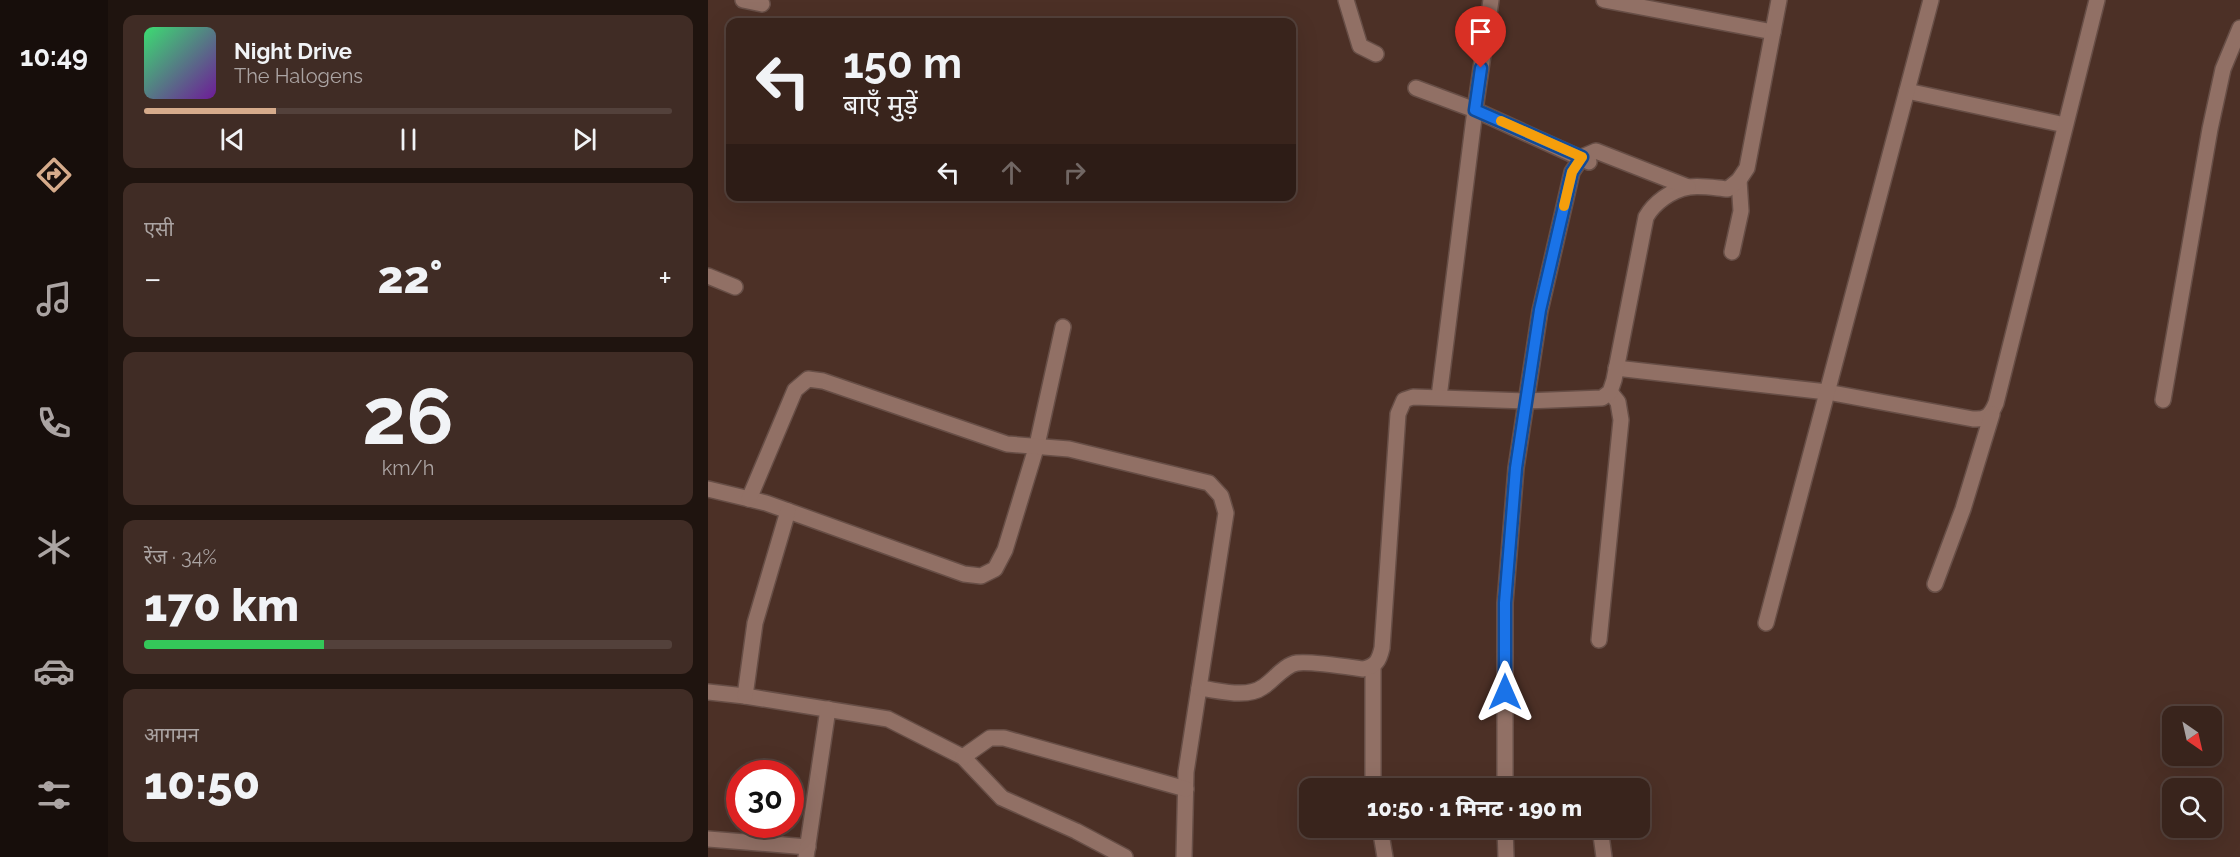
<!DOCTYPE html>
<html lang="hi">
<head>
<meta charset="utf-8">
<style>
	:root { --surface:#39241c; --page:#402c25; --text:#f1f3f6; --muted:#aba4a3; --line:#53413b; --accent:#d6ab8b }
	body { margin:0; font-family:Raleway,"Noto Sans Devanagari",sans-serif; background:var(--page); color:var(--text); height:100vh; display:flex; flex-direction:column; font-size:22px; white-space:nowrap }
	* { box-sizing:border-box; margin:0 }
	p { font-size:20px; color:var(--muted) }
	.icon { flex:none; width:33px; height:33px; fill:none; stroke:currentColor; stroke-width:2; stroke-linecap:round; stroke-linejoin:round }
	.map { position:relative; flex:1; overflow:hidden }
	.details { display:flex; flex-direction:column; gap:15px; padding:15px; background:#1f140f; width:600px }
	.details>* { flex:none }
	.guide { position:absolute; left:18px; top:18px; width:570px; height:183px; border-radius:12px; box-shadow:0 6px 24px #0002,0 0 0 2px var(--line); background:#39241c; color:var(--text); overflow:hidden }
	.needle { width:39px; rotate:146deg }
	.tools { position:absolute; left:1454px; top:706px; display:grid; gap:12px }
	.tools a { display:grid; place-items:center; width:60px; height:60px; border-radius:12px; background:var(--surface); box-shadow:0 6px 24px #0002,0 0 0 2px var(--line); font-size:30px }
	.speed { position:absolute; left:18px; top:760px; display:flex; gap:12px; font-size:30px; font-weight:700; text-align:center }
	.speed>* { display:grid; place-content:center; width:78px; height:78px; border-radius:50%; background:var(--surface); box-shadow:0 6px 24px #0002,0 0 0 2px var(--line); line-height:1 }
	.speed .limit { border:9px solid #d22; background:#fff; color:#111 }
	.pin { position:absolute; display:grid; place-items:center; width:51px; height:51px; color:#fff; margin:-62px -26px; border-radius:50% 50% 50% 0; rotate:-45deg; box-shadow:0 0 6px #0007 }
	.pin .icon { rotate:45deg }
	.me { position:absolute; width:66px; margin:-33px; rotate:0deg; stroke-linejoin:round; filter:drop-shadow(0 0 4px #0008) }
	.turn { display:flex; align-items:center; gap:21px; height:126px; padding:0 18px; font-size:27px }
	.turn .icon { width:78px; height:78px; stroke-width:2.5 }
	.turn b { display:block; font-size:42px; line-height:51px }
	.lanes { display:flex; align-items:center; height:57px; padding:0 18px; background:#0003; justify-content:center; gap:30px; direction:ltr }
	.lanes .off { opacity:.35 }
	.big { font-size:45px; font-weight:800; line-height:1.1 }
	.details .card { flex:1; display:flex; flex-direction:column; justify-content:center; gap:9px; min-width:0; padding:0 21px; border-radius:12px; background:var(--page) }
	.details .dial { align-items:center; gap:0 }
	.dial b { font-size:78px; line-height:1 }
	.song { display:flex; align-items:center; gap:18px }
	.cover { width:72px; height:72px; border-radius:9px; background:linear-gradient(135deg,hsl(140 70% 55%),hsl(280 70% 35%)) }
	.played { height:6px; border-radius:3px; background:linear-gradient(90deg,var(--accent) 25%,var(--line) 25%) }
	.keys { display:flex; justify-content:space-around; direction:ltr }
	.heat { display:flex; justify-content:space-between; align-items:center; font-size:33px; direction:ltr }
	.charge { height:9px; border-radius:4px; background:linear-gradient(90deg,#34c759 34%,var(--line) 0) }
	.trip { position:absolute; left:591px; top:778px; width:351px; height:60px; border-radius:12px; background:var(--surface); box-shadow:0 6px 24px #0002,0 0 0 2px var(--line); font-weight:800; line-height:60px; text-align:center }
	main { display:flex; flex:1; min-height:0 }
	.tabs { display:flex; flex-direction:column; width:108px; justify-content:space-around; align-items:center; background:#170e0b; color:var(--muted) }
	.tabs .icon { width:42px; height:42px }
	.tabs .selected { color:var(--accent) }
	.tabs b { font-size:27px; color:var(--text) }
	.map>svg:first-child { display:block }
</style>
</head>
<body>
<main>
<nav class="tabs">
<b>10:49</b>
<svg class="icon selected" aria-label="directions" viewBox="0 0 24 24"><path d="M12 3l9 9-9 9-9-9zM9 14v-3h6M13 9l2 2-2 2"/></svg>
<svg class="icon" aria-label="music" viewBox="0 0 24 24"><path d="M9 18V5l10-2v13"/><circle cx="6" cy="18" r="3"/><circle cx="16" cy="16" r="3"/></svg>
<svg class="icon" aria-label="phone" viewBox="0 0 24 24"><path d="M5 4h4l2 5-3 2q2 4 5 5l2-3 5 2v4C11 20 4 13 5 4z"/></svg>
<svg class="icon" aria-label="climate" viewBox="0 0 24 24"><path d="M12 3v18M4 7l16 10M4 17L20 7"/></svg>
<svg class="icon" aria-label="car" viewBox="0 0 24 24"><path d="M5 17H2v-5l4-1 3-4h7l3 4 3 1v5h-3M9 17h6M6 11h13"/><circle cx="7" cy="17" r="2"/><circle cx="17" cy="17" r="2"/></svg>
<svg class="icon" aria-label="filters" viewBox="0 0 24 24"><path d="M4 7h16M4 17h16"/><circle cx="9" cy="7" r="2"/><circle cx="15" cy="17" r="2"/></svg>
</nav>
<section class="details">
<div class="card">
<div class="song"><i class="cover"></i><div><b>Night Drive</b><p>The Halogens</p></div></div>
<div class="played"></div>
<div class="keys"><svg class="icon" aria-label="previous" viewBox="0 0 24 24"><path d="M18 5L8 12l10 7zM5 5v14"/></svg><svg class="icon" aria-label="pause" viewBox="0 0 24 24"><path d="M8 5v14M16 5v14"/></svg><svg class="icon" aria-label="next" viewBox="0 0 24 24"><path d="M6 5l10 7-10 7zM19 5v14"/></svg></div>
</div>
<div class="card"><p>एसी</p>
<div class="heat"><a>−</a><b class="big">22°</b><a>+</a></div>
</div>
<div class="card dial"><b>26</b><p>km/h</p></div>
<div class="card"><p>रेंज · 34%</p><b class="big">170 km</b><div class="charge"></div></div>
<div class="card"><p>आगमन</p><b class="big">10:50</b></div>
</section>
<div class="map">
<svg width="1532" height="857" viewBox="0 0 1532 857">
	<rect width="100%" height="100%" fill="#4c3026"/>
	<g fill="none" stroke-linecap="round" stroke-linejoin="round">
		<g stroke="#674e46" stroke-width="18">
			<g id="minor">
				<path d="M35 0 54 4"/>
				<path d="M638 0 652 46 668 54"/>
				<path d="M896 0 1065 32"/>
				<path d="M708 88 767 110 881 162"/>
				<path d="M1199 91 1357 125"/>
				<path d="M1024 252 1033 211 1031 180"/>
				<path d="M0 276 27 287"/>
				<path d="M908 368 1119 392 1265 419C1279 420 1283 415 1288 403L1389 0"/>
				<path d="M731 397 767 110 783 0"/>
				<path d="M1455 400 1502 129 1515 69 1532 28"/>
				<path d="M0 489 58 503 256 574 273 576 287 569 297 550 329 445 355 327"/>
				<path d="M41 499 87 390 100 379 115 381 299 444 361 449 501 483 513 496 518 513 478 772 476 857"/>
				<path d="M1227 584 1255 509 1284 414"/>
				<path d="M1058 623 1223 0"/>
				<path d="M891 640 913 420 910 402 902 392"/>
				<path d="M665 667V789"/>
				<path d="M491 688C510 690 538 699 555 687 566 680 576 665 589 663 602 661 640 667 655 669 668 666 671 661 674 648L690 414 696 400 705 397 818 401 894 398 902 392 906 380 938 217C946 203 963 190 981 187 992 185 1008 188 1020 189L1031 180 1039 168 1071 0"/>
				<path d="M0 692 37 696 180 719 255 757 294 798 368 831 417 857"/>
				<path d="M37 696 47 623 80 511"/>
				<path d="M255 757 282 738H296L478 789"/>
				<path d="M797 789V603L808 468 832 311 864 172 874 157 888 151 980 187"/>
				<path d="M672 828 677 857"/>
				<path d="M797 828 798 857"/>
				<path d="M892 828 896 857"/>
				<path d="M0 839 100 847"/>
				<path d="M98 857 120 709"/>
			</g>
		</g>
		<use href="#minor" stroke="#917065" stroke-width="15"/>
	</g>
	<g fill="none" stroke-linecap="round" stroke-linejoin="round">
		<g stroke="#114b97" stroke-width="15">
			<path id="route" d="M773 68 767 110 874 157 864 172 832 310 808 468 797 603V692"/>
		</g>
		<use href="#route" stroke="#1a73e8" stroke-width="10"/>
		<path stroke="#f59e0b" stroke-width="10" d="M793 121 874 157 864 172 856 206"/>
	</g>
</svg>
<div class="tools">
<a><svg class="needle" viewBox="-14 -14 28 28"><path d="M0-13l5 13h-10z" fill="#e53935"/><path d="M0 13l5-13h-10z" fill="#aba4a3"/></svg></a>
<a><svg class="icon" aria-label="search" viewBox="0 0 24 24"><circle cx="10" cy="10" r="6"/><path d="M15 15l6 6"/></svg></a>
</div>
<div class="speed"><div class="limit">30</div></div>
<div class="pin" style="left:773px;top:68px;background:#d93025"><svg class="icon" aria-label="arrive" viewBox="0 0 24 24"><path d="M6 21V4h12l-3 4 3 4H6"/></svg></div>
<svg class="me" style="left:797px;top:692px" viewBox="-20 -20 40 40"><path d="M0-17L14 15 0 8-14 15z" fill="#1a73e8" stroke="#fff" stroke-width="4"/></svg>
<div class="trip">10:50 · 1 मिनट · 190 m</div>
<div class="guide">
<div class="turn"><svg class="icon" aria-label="left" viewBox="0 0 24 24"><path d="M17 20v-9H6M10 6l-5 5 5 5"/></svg><div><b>150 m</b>बाएँ मुड़ें</div></div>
<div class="lanes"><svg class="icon" aria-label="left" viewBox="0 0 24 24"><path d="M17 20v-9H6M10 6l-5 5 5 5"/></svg><svg class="icon off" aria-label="ahead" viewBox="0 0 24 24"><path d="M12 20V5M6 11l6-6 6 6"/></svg><svg class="icon off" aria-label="right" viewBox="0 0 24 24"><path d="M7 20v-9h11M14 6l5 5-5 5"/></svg></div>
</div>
</div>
</main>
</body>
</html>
